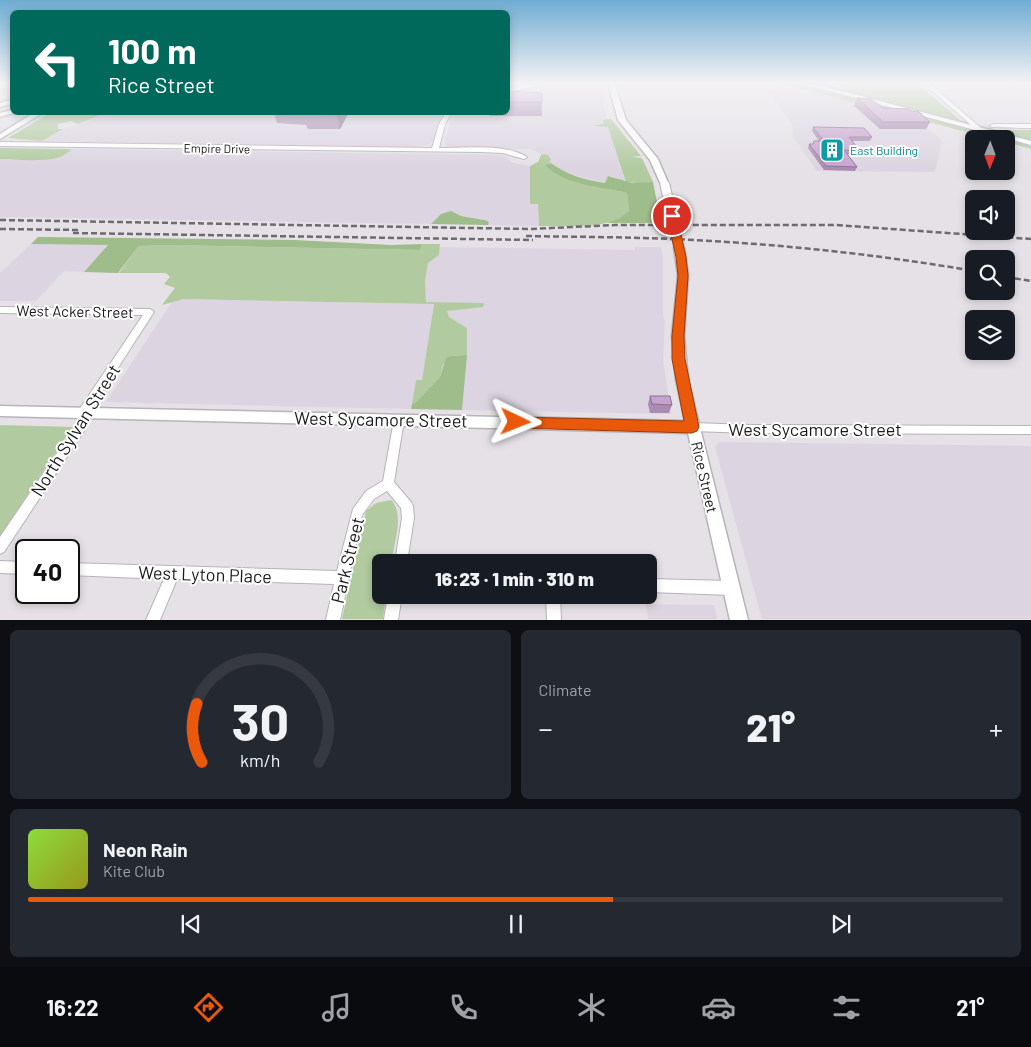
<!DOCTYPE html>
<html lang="en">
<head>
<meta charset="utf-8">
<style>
	:root { --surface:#171b24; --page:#242831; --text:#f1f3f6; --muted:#9ea1a6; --line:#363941; --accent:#ea580c }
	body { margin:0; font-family:Barlow,sans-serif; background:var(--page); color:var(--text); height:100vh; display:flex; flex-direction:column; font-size:19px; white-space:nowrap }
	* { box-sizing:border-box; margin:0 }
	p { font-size:16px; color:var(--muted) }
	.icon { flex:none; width:28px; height:28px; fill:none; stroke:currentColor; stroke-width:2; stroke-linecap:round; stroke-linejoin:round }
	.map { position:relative; height:620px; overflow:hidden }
	.drawer { display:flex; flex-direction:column; gap:10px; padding:10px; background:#0d0f14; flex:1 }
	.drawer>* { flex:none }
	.banner { position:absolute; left:10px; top:10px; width:500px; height:105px; border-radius:8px; box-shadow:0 2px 8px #0003; background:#00695c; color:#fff; overflow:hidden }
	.needle { width:32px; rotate:181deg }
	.tools { position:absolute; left:965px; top:130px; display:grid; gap:10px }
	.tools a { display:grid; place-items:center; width:50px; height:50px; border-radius:8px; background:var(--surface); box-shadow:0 2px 8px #0003; font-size:25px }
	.speed { position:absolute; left:15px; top:539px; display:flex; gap:10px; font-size:25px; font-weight:700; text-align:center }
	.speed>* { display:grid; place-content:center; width:65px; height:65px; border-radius:50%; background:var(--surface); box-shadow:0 2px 8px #0003; line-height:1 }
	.speed .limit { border:2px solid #111; border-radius:8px; background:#fff; color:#111 }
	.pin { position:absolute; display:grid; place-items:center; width:42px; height:42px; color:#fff; margin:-21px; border:2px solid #fff; border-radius:50%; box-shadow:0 1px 5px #0007 }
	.me { position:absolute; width:55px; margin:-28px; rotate:92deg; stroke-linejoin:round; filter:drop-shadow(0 0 4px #0008) }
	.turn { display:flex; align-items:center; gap:18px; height:105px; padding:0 15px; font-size:22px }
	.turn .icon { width:65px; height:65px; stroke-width:2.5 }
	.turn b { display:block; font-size:35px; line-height:42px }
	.big { font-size:38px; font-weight:800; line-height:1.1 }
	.drawer .card { flex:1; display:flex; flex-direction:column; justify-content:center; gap:8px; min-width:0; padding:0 18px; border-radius:8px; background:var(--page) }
	.drawer .dial { align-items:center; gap:0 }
	.dial svg { height:130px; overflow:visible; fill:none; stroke:var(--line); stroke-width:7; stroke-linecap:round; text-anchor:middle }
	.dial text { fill:var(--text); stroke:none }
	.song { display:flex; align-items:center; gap:15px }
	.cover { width:60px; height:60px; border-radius:8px; background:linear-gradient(135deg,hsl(90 70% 55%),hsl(60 70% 35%)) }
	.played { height:5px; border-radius:2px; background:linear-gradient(90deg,var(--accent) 60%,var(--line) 60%) }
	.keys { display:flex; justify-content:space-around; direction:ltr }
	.heat { display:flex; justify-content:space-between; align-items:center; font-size:28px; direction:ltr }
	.drawer .tiles { flex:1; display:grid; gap:10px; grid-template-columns:1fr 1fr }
	.card:last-child { grid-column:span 2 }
	.trip { position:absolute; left:372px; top:554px; width:285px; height:50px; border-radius:8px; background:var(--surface); box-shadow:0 2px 8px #0003; font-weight:800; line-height:50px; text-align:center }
	.tabs { display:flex; height:80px; justify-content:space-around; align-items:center; background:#090b0e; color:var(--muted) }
	.tabs .icon { width:35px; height:35px }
	.tabs .selected { color:var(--accent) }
	.tabs b { font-size:22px; color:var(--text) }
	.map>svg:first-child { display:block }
</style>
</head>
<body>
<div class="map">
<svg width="1031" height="620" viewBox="0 0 1031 620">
	<rect width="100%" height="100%" fill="#e5e1e7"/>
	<g fill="#dcd5e1">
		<path d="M596 83 600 84 607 120 594 126 608 127 626 182 612 176H608L605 183 574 175 559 169 538 152 528 149 451 148 445 145 449 124 457 113 508 112V92L547 86 546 88 570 84Z"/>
		<path d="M763 83H780L870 106 933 132 942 141 935 172 817 171 792 135 793 126Z"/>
		<path d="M106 113H443L432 142 429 145 419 147 42 141 66 128 89 121Z"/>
		<path d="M69 149 503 155 513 163 530 166V204H538L539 226 488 225 489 222 480 218 461 216 438 217 431 224 0 217V159L59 158 69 153 71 150Z"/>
		<path d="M31 244 109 245 84 272 64 271 36 301H0V273Z"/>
		<path d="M440 247 635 250V247H661L663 259V317L665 320 663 359 671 414 462 410 467 328 449 317 446 314 447 311 483 307V303L426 302 425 281 428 262 439 255Z"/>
		<path d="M184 299 434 304 422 380 416 381 411 409 106 402 171 303Z"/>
		<path d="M719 442 1031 446V619H762L715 447Z"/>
		<path d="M646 604 714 605 717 619H648Z"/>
	</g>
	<g fill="#b1ca9f">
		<path d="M776 82H829L833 86 844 89 838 82H916L960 120 998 130H1031V149L1006 142V139H993Z"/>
		<path d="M50 113H106L78 124 71 121 58 124V129H63L42 141 8 138Z"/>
		<path d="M607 119H611L641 156 631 157 642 158 653 182 638 183 626 182 608 127 594 126 604 123 603 120Z"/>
		<path d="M0 148 69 149 71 150C59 165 18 159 0 159Z"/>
		<path d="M544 154 548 155 551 160 549 161 551 163 546 165 576 182 627 193 629 211C614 230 562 226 539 226L538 204H530V166L538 162 541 155Z"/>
		<path d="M422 244H440L439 255 428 263 425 281 426 302 484 303 483 307 447 311 449 317 467 328V355L450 356 443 365 440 377 416 402 412 404 416 380H422L434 304 184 299 162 305 175 288 164 284 170 277 166 273H119L139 246 168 245 420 250Z"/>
		<path d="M0 425 73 427 0 536Z"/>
		<path d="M391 500C405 513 394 545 391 562H381V595H386L383 619H342L366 511 376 503Z"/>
	</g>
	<g fill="#9fbc8b">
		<path d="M551 163C567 175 585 180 605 183L608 176 632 183 653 182 661 223H607L620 218 629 211 627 193C599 186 567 186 545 165Z"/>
		<path d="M451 211 461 216 485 220 489 222 488 225 431 224 441 214Z"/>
		<path d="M38 237 294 240 391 245 422 244 420 250 168 245 139 246 118 273 84 272 108 245 31 244Z"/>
		<path d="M467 355 462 410 411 409 412 404 416 402 440 377 446 358 450 356Z"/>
	</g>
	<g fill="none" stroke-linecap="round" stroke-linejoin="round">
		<g stroke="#b7b3b9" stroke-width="2">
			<g id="street">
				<path d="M922 82H928L982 129V131H978Z"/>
				<path d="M1009 82H1031V85L1011 84Z"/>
				<path d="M446 112H452L445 124 439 148C464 148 506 143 527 157L524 159 503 153 480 152 0 146V142L432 148 439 124Z"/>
				<path d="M993 124H1031V128L991 127 990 126Z"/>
				<path d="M0 307 150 309 154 312 88 414 86 428 4 552 0 554V537L77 424 79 410 143 315 0 313Z"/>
				<path d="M399 416 403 417 404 420 394 482 411 502 413 506 414 518 407 562H395L402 518 401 508 387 491 374 499 362 515 340 620H326L334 584 177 579 160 620H146L164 579 69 575V563L337 571 353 509 366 491 383 481 394 420 395 417Z"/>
				<path d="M692 423 752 425 1031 426V434L752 433 692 431 688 430 687 427 688 424Z"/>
				<path d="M0 561 26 562V574L0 573Z"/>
				<path d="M649 579 731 581 736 583 738 588 736 593 731 595 649 592Z"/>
				<path d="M388 595H402L398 620H384Z"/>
				<path d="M546 595H560L561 620H547Z"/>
			</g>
		</g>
		<g stroke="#b7b3b9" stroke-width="3">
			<g id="secondary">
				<path d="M542 82H560L508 92V88Z"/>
				<path d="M608 82H614L626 120 658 159 669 185 668 187H662L650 160 618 120Z"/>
				<path d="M796 82H808L1031 141V145Z"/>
				<path d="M12 100V104L0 107V103Z"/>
				<path d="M12 110V112H17L0 117V113Z"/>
				<path d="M35 112H44L0 139V134Z"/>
				<path d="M679 245 684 248 688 275 684 336 688 380 748 620H730L688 433 0 416V406L685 421 676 380 672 336 678 275 674 248Z"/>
			</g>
		</g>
		<use href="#street" fill="#fff" fill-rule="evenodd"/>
		<use href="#secondary" fill="#fff" fill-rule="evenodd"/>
		<g stroke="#6d6b6e" stroke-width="2.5" stroke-dasharray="6 3" stroke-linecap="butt">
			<path d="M0 220 531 229 615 225H836L1031 239"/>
			<path d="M0 229 81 230"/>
			<path d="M73 233 533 240"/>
			<path d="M526 236C582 237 638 237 694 240 788 245 881 255 974 271"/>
			<path d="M1006 277 1031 281"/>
		</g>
		<g stroke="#b7b3b9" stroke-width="11" stroke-linecap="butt">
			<path id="secondary-bridge" d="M665 185 679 248"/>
		</g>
		<use href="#secondary-bridge" stroke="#fff" stroke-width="9"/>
	</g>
	<g fill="#aa8bb2">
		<path d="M508 92 542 102V116H490L482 112H508Z"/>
		<path d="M857 98 883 108 912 111 930 122 926 129H880L854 106Z"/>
		<path d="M274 112H349L340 129H308L306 125 277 123Z"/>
		<path d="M813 127 872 137 870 141H852L860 151 859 155 847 154 857 167 855 171 824 170 808 148 809 144H813L814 141H819L812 131Z"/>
		<path d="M650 396 672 405 669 413H650L648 404Z"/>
	</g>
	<path fill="#8b7191" d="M338 112H349L340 129 337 115Z"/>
	<g fill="#c6a2cf" stroke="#8b7191">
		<path d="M510 91 542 93V102H508V92Z"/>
		<path d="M857 98 871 99 883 108 909 109 912 111H918L930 122H883Z"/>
		<path d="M305 112H338L337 115 304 114Z"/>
		<path d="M813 127 864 128 872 137H849L860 151 844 150 857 167 826 166 809 144H813L814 141H824Z"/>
		<path d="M650 396H670L672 405 652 404Z"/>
	</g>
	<linearGradient id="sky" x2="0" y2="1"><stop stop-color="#6facd2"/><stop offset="0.49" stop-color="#f3f2f4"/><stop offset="1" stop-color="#f3f2f4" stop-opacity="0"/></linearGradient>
	<rect width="1031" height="169" fill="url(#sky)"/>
	<path fill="#ea580c" stroke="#983908" d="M669 214H675L677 216 686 257 688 276 684 336 685 359 699 427 697 431 692 433 516 428 511 427 509 422 511 418 516 417 684 421 672 359V336L678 276 676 257 667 216Z"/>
	<defs>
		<g id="building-square" transform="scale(1.25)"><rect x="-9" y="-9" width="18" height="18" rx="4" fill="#0f9aa8" stroke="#fff"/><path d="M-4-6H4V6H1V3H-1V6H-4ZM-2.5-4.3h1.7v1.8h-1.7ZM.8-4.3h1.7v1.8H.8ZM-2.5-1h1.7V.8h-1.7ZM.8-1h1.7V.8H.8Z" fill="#fff"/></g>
	</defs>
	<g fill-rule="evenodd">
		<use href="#building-square" x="832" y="150"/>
	</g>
	<g text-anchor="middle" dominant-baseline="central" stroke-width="4" stroke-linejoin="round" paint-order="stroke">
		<g font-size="12" fill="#1a191b" stroke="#fff">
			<text transform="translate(217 148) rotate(1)">Empire Drive</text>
		</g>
		<g font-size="12" fill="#0d838f" stroke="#fff" text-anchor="start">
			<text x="850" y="150">East Building</text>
		</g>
		<g font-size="15" fill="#1a191b" stroke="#fff">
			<text transform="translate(75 311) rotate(1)">West Acker Street</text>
			<text transform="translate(705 477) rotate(77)">Rice Street</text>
		</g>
		<g font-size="18" fill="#1a191b" stroke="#fff">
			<text transform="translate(381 419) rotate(1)">West Sycamore Street</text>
			<text x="815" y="429">West Sycamore Street</text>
			<text transform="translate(75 430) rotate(-58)">North Sylvan Street</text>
			<text transform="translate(347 560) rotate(-76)">Park Street</text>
			<text transform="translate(205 574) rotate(2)">West Lyton Place</text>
		</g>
	</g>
</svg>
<div class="tools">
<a><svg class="needle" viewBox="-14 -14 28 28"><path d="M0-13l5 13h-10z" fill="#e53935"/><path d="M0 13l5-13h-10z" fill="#9ea1a6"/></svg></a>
<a><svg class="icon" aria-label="sound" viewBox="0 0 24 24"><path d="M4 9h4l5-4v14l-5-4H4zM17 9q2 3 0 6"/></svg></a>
<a><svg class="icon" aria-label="search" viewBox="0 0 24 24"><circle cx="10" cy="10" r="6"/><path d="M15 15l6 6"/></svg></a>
<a><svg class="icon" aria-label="layers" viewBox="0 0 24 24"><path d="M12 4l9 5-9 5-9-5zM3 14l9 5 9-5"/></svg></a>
</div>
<div class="speed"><div class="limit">40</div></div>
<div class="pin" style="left:672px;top:216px;background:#d93025"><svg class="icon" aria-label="arrive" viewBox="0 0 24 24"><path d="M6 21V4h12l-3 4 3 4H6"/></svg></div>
<svg class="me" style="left:516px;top:422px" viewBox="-20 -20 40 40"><path d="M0-17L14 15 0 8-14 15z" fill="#ea580c" stroke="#fff" stroke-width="4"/></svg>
<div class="trip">16:23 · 1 min · 310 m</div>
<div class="banner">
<div class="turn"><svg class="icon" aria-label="left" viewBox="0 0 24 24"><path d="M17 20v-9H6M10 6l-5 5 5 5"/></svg><div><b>100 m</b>Rice Street</div></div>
</div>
</div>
<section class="drawer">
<div class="tiles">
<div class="card dial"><svg viewBox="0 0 100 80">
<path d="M14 69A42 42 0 1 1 86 69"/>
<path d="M14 69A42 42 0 0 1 11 33" stroke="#ea580c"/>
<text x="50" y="56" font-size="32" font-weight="700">30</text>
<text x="50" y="72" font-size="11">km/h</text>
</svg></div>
<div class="card"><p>Climate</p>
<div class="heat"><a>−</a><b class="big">21°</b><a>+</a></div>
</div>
<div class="card">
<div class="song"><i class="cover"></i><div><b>Neon Rain</b><p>Kite Club</p></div></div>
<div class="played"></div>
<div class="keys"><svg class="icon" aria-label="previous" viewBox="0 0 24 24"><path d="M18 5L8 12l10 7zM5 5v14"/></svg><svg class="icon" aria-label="pause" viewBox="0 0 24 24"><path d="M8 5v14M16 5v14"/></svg><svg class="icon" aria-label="next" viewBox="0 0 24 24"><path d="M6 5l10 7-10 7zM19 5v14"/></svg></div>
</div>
</div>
</section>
<nav class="tabs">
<b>16:22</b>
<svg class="icon selected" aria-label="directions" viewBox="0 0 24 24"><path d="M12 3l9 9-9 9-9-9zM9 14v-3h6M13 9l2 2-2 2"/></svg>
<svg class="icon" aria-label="music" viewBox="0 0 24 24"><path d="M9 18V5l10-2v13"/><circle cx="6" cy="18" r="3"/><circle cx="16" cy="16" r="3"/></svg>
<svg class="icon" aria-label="phone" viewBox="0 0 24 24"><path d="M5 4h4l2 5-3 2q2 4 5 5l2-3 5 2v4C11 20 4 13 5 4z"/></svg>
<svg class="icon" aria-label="climate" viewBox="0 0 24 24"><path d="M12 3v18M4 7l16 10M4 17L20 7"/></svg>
<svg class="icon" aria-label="car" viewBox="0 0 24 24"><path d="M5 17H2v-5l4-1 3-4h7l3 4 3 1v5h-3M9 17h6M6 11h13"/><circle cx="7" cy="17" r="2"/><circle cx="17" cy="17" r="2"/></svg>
<svg class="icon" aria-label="filters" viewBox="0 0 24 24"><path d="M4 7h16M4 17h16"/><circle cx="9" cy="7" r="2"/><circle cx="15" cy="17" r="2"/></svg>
<b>21°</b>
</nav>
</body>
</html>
